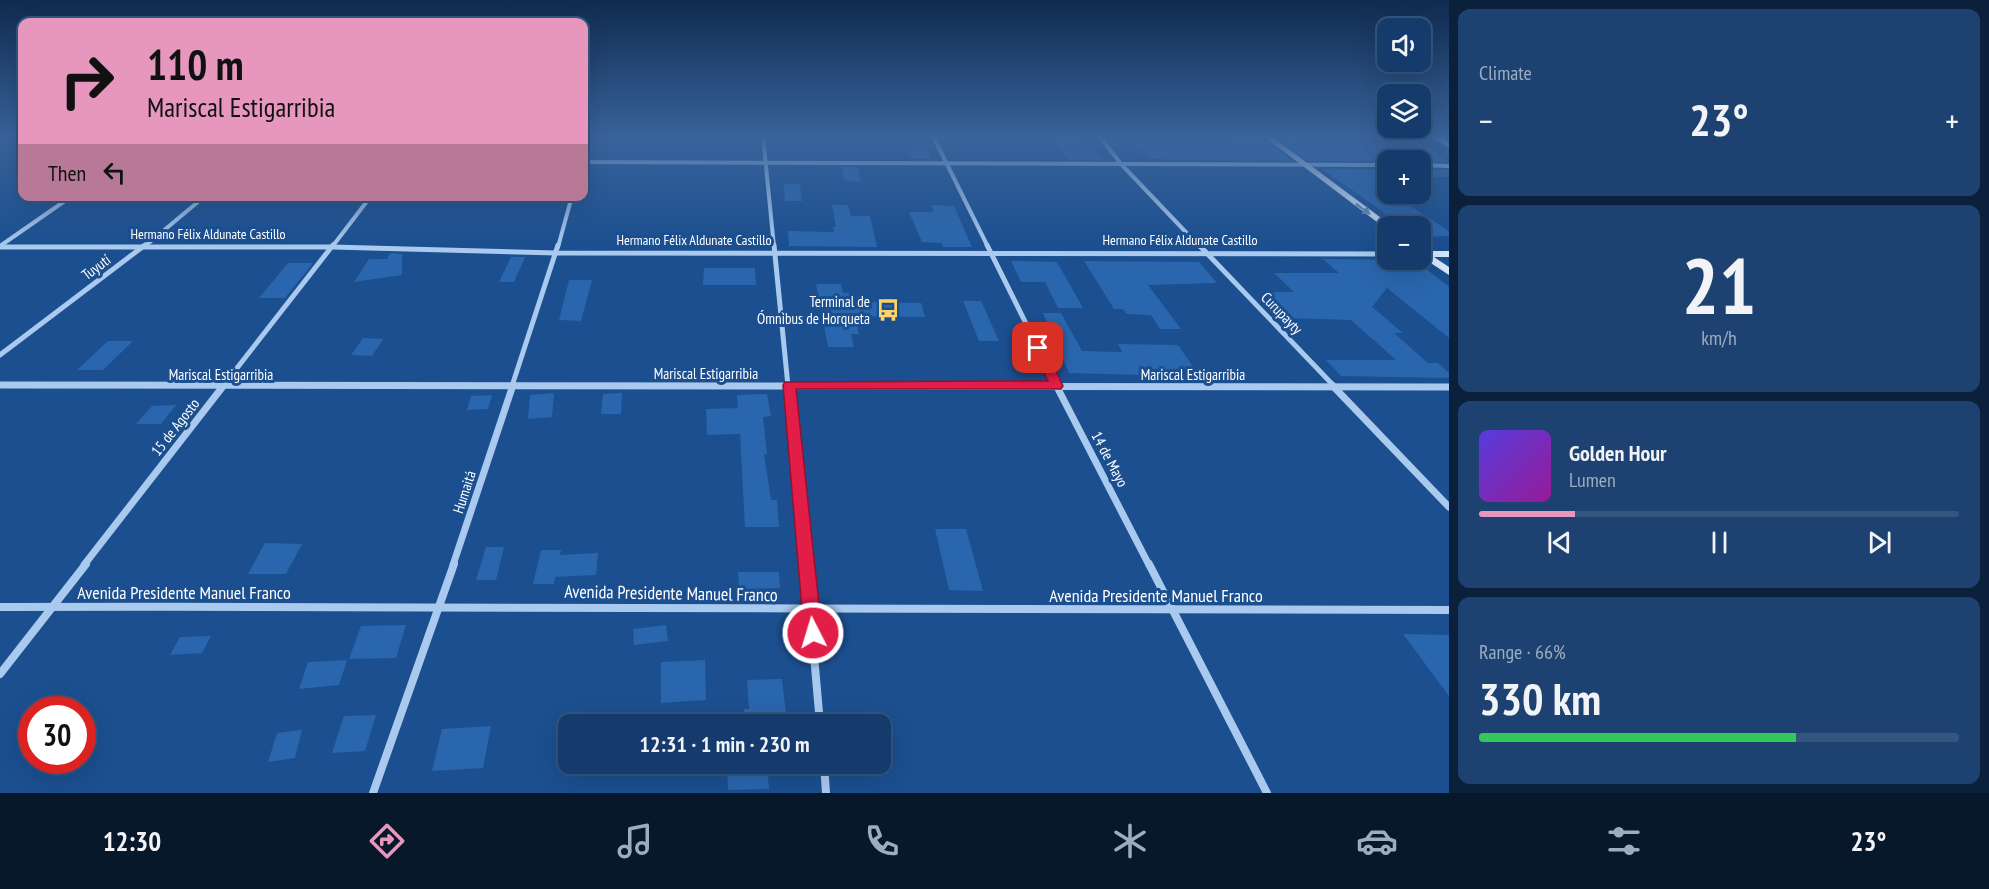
<!DOCTYPE html>
<html lang="en">
<head>
<meta charset="utf-8">
<style>
	:root { --surface:#143b6b; --page:#1d4271; --text:#f1f3f6; --muted:#9dadc1; --line:#33557e; --accent:#e797bd }
	body { margin:0; font-family:"PT Sans Narrow",sans-serif; background:var(--page); color:var(--text); height:100vh; display:flex; flex-direction:column; font-size:22px; white-space:nowrap }
	* { box-sizing:border-box; margin:0 }
	p { font-size:20px; color:var(--muted) }
	.icon { flex:none; width:33px; height:33px; fill:none; stroke:currentColor; stroke-width:2; stroke-linecap:round; stroke-linejoin:round }
	.map { position:relative; flex:1; overflow:hidden }
	.side { display:flex; flex-direction:column; gap:9px; padding:9px; background:#0b203b; width:540px }
	.side>* { flex:none }
	.banner { position:absolute; left:18px; top:18px; width:570px; height:183px; border-radius:12px; box-shadow:0 6px 24px #0002,0 0 0 2px var(--line); background:#e797bd; color:#111; overflow:hidden }
	.tools { position:absolute; left:1377px; top:18px; display:grid; gap:12px }
	.tools a { display:grid; place-items:center; width:54px; height:54px; border-radius:12px; background:var(--surface); box-shadow:0 6px 24px #0002,0 0 0 2px var(--line); font-size:30px }
	.speed { position:absolute; left:18px; top:696px; display:flex; gap:12px; font-size:30px; font-weight:700; text-align:center }
	.speed>* { display:grid; place-content:center; width:78px; height:78px; border-radius:50%; background:var(--surface); box-shadow:0 6px 24px #0002,0 0 0 2px var(--line); line-height:1 }
	.speed .limit { border:9px solid #d22; background:#fff; color:#111 }
	.pin { position:absolute; display:grid; place-items:center; width:51px; height:51px; color:#fff; margin:-26px; border-radius:12px; box-shadow:0 3px 9px #0006 }
	.me { position:absolute; width:66px; margin:-33px; rotate:355deg; stroke-linejoin:round; filter:drop-shadow(0 0 4px #0008) }
	.turn { display:flex; align-items:center; gap:21px; height:126px; padding:0 30px; font-size:27px }
	.turn .icon { width:78px; height:78px; stroke-width:2.5 }
	.turn b { display:block; font-size:42px; line-height:51px }
	.then { display:flex; align-items:center; height:57px; padding:0 30px; background:#0003; gap:12px; font-size:22px }
	.big { font-size:45px; font-weight:700; line-height:1.1 }
	.side .tile { flex:1; display:flex; flex-direction:column; justify-content:center; gap:9px; min-width:0; padding:0 21px; border-radius:12px; background:var(--page) }
	.side .dial { align-items:center; gap:0 }
	.dial b { font-size:78px; line-height:1 }
	.song { display:flex; align-items:center; gap:18px }
	.cover { width:72px; height:72px; border-radius:9px; background:linear-gradient(135deg,hsl(250 70% 55%),hsl(300 70% 35%)) }
	.played { height:6px; border-radius:3px; background:linear-gradient(90deg,var(--accent) 20%,var(--line) 20%) }
	.keys { display:flex; justify-content:space-around; direction:ltr }
	.heat { display:flex; justify-content:space-between; align-items:center; font-size:33px; direction:ltr }
	.charge { height:9px; border-radius:4px; background:linear-gradient(90deg,#34c759 66%,var(--line) 0) }
	.trip { position:absolute; left:558px; top:714px; width:333px; height:60px; border-radius:12px; background:var(--surface); box-shadow:0 6px 24px #0002,0 0 0 2px var(--line); font-weight:700; line-height:60px; text-align:center }
	.tab-bar { display:flex; height:96px; justify-content:space-around; align-items:center; background:#08182b; color:var(--muted) }
	.tab-bar .icon { width:42px; height:42px }
	.tab-bar .on { color:var(--accent) }
	.tab-bar b { font-size:27px; color:var(--text) }
	main { display:flex; flex:1; min-height:0 }
	.map>svg:first-child { display:block }
</style>
</head>
<body>
<main>
<div class="map">
<svg width="1449" height="793" viewBox="0 0 1449 793">
	<rect width="100%" height="100%" fill="#1b4f8f"/>
	<g fill="#2a66ad">
		<path d="M1051 136H1083L1103 160H1069Z"/>
		<path d="M1126 136 1233 138V136H1261L1292 161 1148 159Z"/>
		<path d="M1275 136H1294L1300 140 1417 142 1449 162 1308 161Z"/>
		<path d="M908 147 926 148 931 159H912Z"/>
		<path d="M842 167H858L861 182 845 181Z"/>
		<path d="M1322 169H1388V178H1380L1388 182V205H1409L1449 231V236L1420 237V226H1403Z"/>
		<path d="M1420 169 1449 170V177H1420Z"/>
		<path d="M784 184H800L802 201H785Z"/>
		<path d="M832 205H848L851 216H870L877 247 789 246 788 231 834 232 833 227H836Z"/>
		<path d="M931 205 954 206 972 247H943L942 243 922 242 909 212H934Z"/>
		<path d="M390 253 402 254V275L354 282 369 259H387Z"/>
		<path d="M511 257H525L514 282H499Z"/>
		<path d="M1323 259 1415 260 1449 287V338L1387 288 1372 307 1403 333H1394L1428 363H1438L1449 373V378L1341 376 1326 360H1396L1351 320 1287 318 1262 292H1294L1274 273H1339Z"/>
		<path d="M1011 261 1057 262 1083 308H1058L1045 282H1021Z"/>
		<path d="M1084 261 1199 262 1217 283 1148 285 1181 329H1160L1151 315 1127 314 1123 309H1114Z"/>
		<path d="M288 263H313L285 298H259Z"/>
		<path d="M704 268H755L756 285H703Z"/>
		<path d="M569 280H592L581 321 559 320Z"/>
		<path d="M816 284H841L843 293H849L852 302 921 303 925 317 855 316 859 334H851L854 347H828Z"/>
		<path d="M963 301H981L999 341H979Z"/>
		<path d="M1043 313H1061L1082 351 1122 352 1118 344 1178 345 1196 371 1173 370 1176 376 1069 373Z"/>
		<path d="M363 338 383 339 372 356 351 355Z"/>
		<path d="M108 341H133L103 370H77Z"/>
		<path d="M554 393 552 417 528 419 530 395Z"/>
		<path d="M622 393 621 414H601L603 394Z"/>
		<path d="M767 394 771 416 763 417 767 454H764L771 500H777L779 527H745L740 434 707 435 706 409 738 408 737 395Z"/>
		<path d="M492 395 488 409 467 410 471 396Z"/>
		<path d="M176 405 161 424H136L152 406Z"/>
		<path d="M935 529H966L983 591 949 590Z"/>
		<path d="M265 543 302 544 286 574H248Z"/>
		<path d="M486 547H504L496 580H476Z"/>
		<path d="M541 550H561L560 555 598 553 596 575 555 577 554 584H533Z"/>
		<path d="M738 572H779L780 588 739 589Z"/>
		<path d="M406 625 396 658 349 659 361 626Z"/>
		<path d="M666 625 668 641 634 645 633 629Z"/>
		<path d="M1403 634 1449 635V696Z"/>
		<path d="M211 636 202 653 170 655 180 637Z"/>
		<path d="M347 660 339 685 299 689 308 662Z"/>
		<path d="M705 660 706 700 661 703V662Z"/>
		<path d="M782 679 787 724H745L744 709H749L747 680Z"/>
		<path d="M376 715 365 751 332 753 344 716Z"/>
		<path d="M491 726 483 768 432 771 442 729Z"/>
		<path d="M302 730 295 758 268 762 277 733Z"/>
		<path d="M727 764H767L769 789 728 790Z"/>
	</g>
	<g fill="none" stroke-linecap="round" stroke-linejoin="round">
		<g stroke="#a9c9ee" stroke-width="4">
			<path d="M763 136 774 247"/>
			<path d="M933 136 988 247"/>
			<path d="M1099 136 1122 165 1200 247"/>
			<path d="M584 162 1388 165"/>
			<path d="M1420 165 1449 166"/>
			<path d="M0 246 72 196"/>
			<path d="M144 247 205 196"/>
			<path d="M332 247 371 196"/>
			<path d="M558 247 572 196"/>
		</g>
		<g stroke="#a9c9ee" stroke-width="5">
			<path d="M774 245 788 386"/>
			<path d="M987 245 1057 386"/>
			<path d="M1199 245 1334 386"/>
			<path d="M0 247H332L556 253 1388 254"/>
			<path d="M0 355 145 245"/>
			<path d="M0 385 1046 386"/>
			<path d="M223 386 333 245"/>
			<path d="M512 386 558 245"/>
		</g>
		<g stroke="#a9c9ee" stroke-width="7">
			<path d="M0 385 1449 387"/>
			<path d="M788 385 806 565"/>
			<path d="M1056 385 1149 565"/>
			<path d="M1332 385 1449 507"/>
			<path d="M84 565 224 385"/>
			<path d="M453 565 513 385"/>
		</g>
		<g stroke="#a9c9ee" stroke-width="8">
			<path d="M806 564 820 724"/>
			<path d="M1149 564 1267 793"/>
			<path d="M0 607C483 606 966 610 1449 610"/>
			<path d="M0 674 86 564"/>
			<path d="M824 764 826 793"/>
			<path d="M373 793 454 564"/>
		</g>
		<g fill="#d6e6fa" fill-rule="evenodd">
			<path d="M1263 136H1271L1392 226 1385 228Z"/>
			<path d="M1430 136H1439L1449 142V147Z"/>
			<path d="M1420 248 1426 251H1449V257H1434L1449 267V275L1420 256Z"/>
		</g>
	</g>
	<defs><path id="oneway-solid" d="M-6-.8H1V-3.2L6.5 0L1 3.2V.8H-6Z" transform="scale(1.5)"/></defs>
	<use fill="#668bba" href="#oneway-solid" transform="translate(1363 209) rotate(36)"/>
	<linearGradient id="sky" x2="0" y2="1"><stop stop-color="#0f2b4f"/><stop offset="0.55" stop-color="#39639b"/><stop offset="1" stop-color="#39639b" stop-opacity="0"/></linearGradient>
	<rect width="1449" height="247" fill="url(#sky)"/>
	<path fill="#e11d48" stroke="#92132f" stroke-width="1.5" d="M1038 345 1045 348 1063 386 1061 389H796L822 633 820 638 813 641 807 638 804 633 783 385 785 382 1048 381 1032 348Z"/>
	<defs>
		<g id="bus-bare" transform="scale(1.8)"><path d="M-5-6H5V4H4V6H2V4H-2V6H-4V4H-5ZM-3.5-4V0h7V-4ZM-3.5 1.2v1.5H-2V1.2ZM2 1.2v1.5H3.5V1.2Z" fill="#ffd166" stroke="#1b4f8f" stroke-width="2.5" paint-order="stroke"/></g>
	</defs>
	<g fill-rule="evenodd">
		<use href="#bus-bare" x="888" y="310"/>
	</g>
	<g text-anchor="middle" dominant-baseline="central" stroke-width="6" stroke-linejoin="round" paint-order="stroke">
		<g font-size="14" fill="#fff" stroke="#1b4f8f">
			<text x="208" y="234">Hermano Félix Aldunate Castillo</text>
			<text x="694" y="240">Hermano Félix Aldunate Castillo</text>
			<text x="1180" y="240">Hermano Félix Aldunate Castillo</text>
		</g>
		<g font-size="15" fill="#fff" stroke="#1b4f8f">
			<text transform="translate(96 267) rotate(-37)">Tuyutí</text>
			<text transform="translate(1282 313) rotate(46)">Curupayty</text>
			<text x="706" y="373">Mariscal Estigarribia</text>
			<text x="221" y="374">Mariscal Estigarribia</text>
			<text x="1193" y="374">Mariscal Estigarribia</text>
			<text transform="translate(175 427) rotate(-52)">15 de Agosto</text>
			<text transform="translate(1110 459) rotate(62)">14 de Mayo</text>
			<text transform="translate(464 492) rotate(-72)">Humaitá</text>
		</g>
		<g font-size="15" fill="#fff" stroke="#1b4f8f" text-anchor="end">
			<text x="870" y="301">Terminal de<tspan x="870" dy="17">Ómnibus de Horqueta</tspan></text>
		</g>
		<g font-size="18" fill="#fff" stroke="#1b4f8f">
			<text x="184" y="592">Avenida Presidente Manuel Franco</text>
			<text transform="translate(671 593) rotate(1)">Avenida Presidente Manuel Franco</text>
			<text x="1156" y="595">Avenida Presidente Manuel Franco</text>
		</g>
	</g>
</svg>
<div class="tools">
<a><svg class="icon" aria-label="sound" viewBox="0 0 24 24"><path d="M4 9h4l5-4v14l-5-4H4zM17 9q2 3 0 6"/></svg></a>
<a><svg class="icon" aria-label="layers" viewBox="0 0 24 24"><path d="M12 4l9 5-9 5-9-5zM3 14l9 5 9-5"/></svg></a>
<a>+</a>
<a>−</a>
</div>
<div class="speed"><div class="limit">30</div></div>
<div class="pin" style="left:1038px;top:348px;background:#d93025"><svg class="icon" aria-label="arrive" viewBox="0 0 24 24"><path d="M6 21V4h12l-3 4 3 4H6"/></svg></div>
<svg class="me" style="left:813px;top:633px" viewBox="-20 -20 40 40"><circle r="17" fill="#e11d48" stroke="#fff" stroke-width="3"/><path d="M0-11L8 9 0 5-8 9z" fill="#fff"/></svg>
<div class="trip">12:31 · 1 min · 230 m</div>
<div class="banner">
<div class="turn"><svg class="icon" aria-label="right" viewBox="0 0 24 24"><path d="M7 20v-9h11M14 6l5 5-5 5"/></svg><div><b>110 m</b>Mariscal Estigarribia</div></div>
<div class="then">Then<svg class="icon" aria-label="left" viewBox="0 0 24 24"><path d="M17 20v-9H6M10 6l-5 5 5 5"/></svg></div>
</div>
</div>
<section class="side">
<div class="tile"><p>Climate</p>
<div class="heat"><a>−</a><b class="big">23°</b><a>+</a></div>
</div>
<div class="tile dial"><b>21</b><p>km/h</p></div>
<div class="tile">
<div class="song"><i class="cover"></i><div><b>Golden Hour</b><p>Lumen</p></div></div>
<div class="played"></div>
<div class="keys"><svg class="icon" aria-label="previous" viewBox="0 0 24 24"><path d="M18 5L8 12l10 7zM5 5v14"/></svg><svg class="icon" aria-label="pause" viewBox="0 0 24 24"><path d="M8 5v14M16 5v14"/></svg><svg class="icon" aria-label="next" viewBox="0 0 24 24"><path d="M6 5l10 7-10 7zM19 5v14"/></svg></div>
</div>
<div class="tile"><p>Range · 66%</p><b class="big">330 km</b><div class="charge"></div></div>
</section>
</main>
<nav class="tab-bar">
<b>12:30</b>
<svg class="icon on" aria-label="directions" viewBox="0 0 24 24"><path d="M12 3l9 9-9 9-9-9zM9 14v-3h6M13 9l2 2-2 2"/></svg>
<svg class="icon" aria-label="music" viewBox="0 0 24 24"><path d="M9 18V5l10-2v13"/><circle cx="6" cy="18" r="3"/><circle cx="16" cy="16" r="3"/></svg>
<svg class="icon" aria-label="phone" viewBox="0 0 24 24"><path d="M5 4h4l2 5-3 2q2 4 5 5l2-3 5 2v4C11 20 4 13 5 4z"/></svg>
<svg class="icon" aria-label="climate" viewBox="0 0 24 24"><path d="M12 3v18M4 7l16 10M4 17L20 7"/></svg>
<svg class="icon" aria-label="car" viewBox="0 0 24 24"><path d="M5 17H2v-5l4-1 3-4h7l3 4 3 1v5h-3M9 17h6M6 11h13"/><circle cx="7" cy="17" r="2"/><circle cx="17" cy="17" r="2"/></svg>
<svg class="icon" aria-label="filters" viewBox="0 0 24 24"><path d="M4 7h16M4 17h16"/><circle cx="9" cy="7" r="2"/><circle cx="15" cy="17" r="2"/></svg>
<b>23°</b>
</nav>
</body>
</html>
